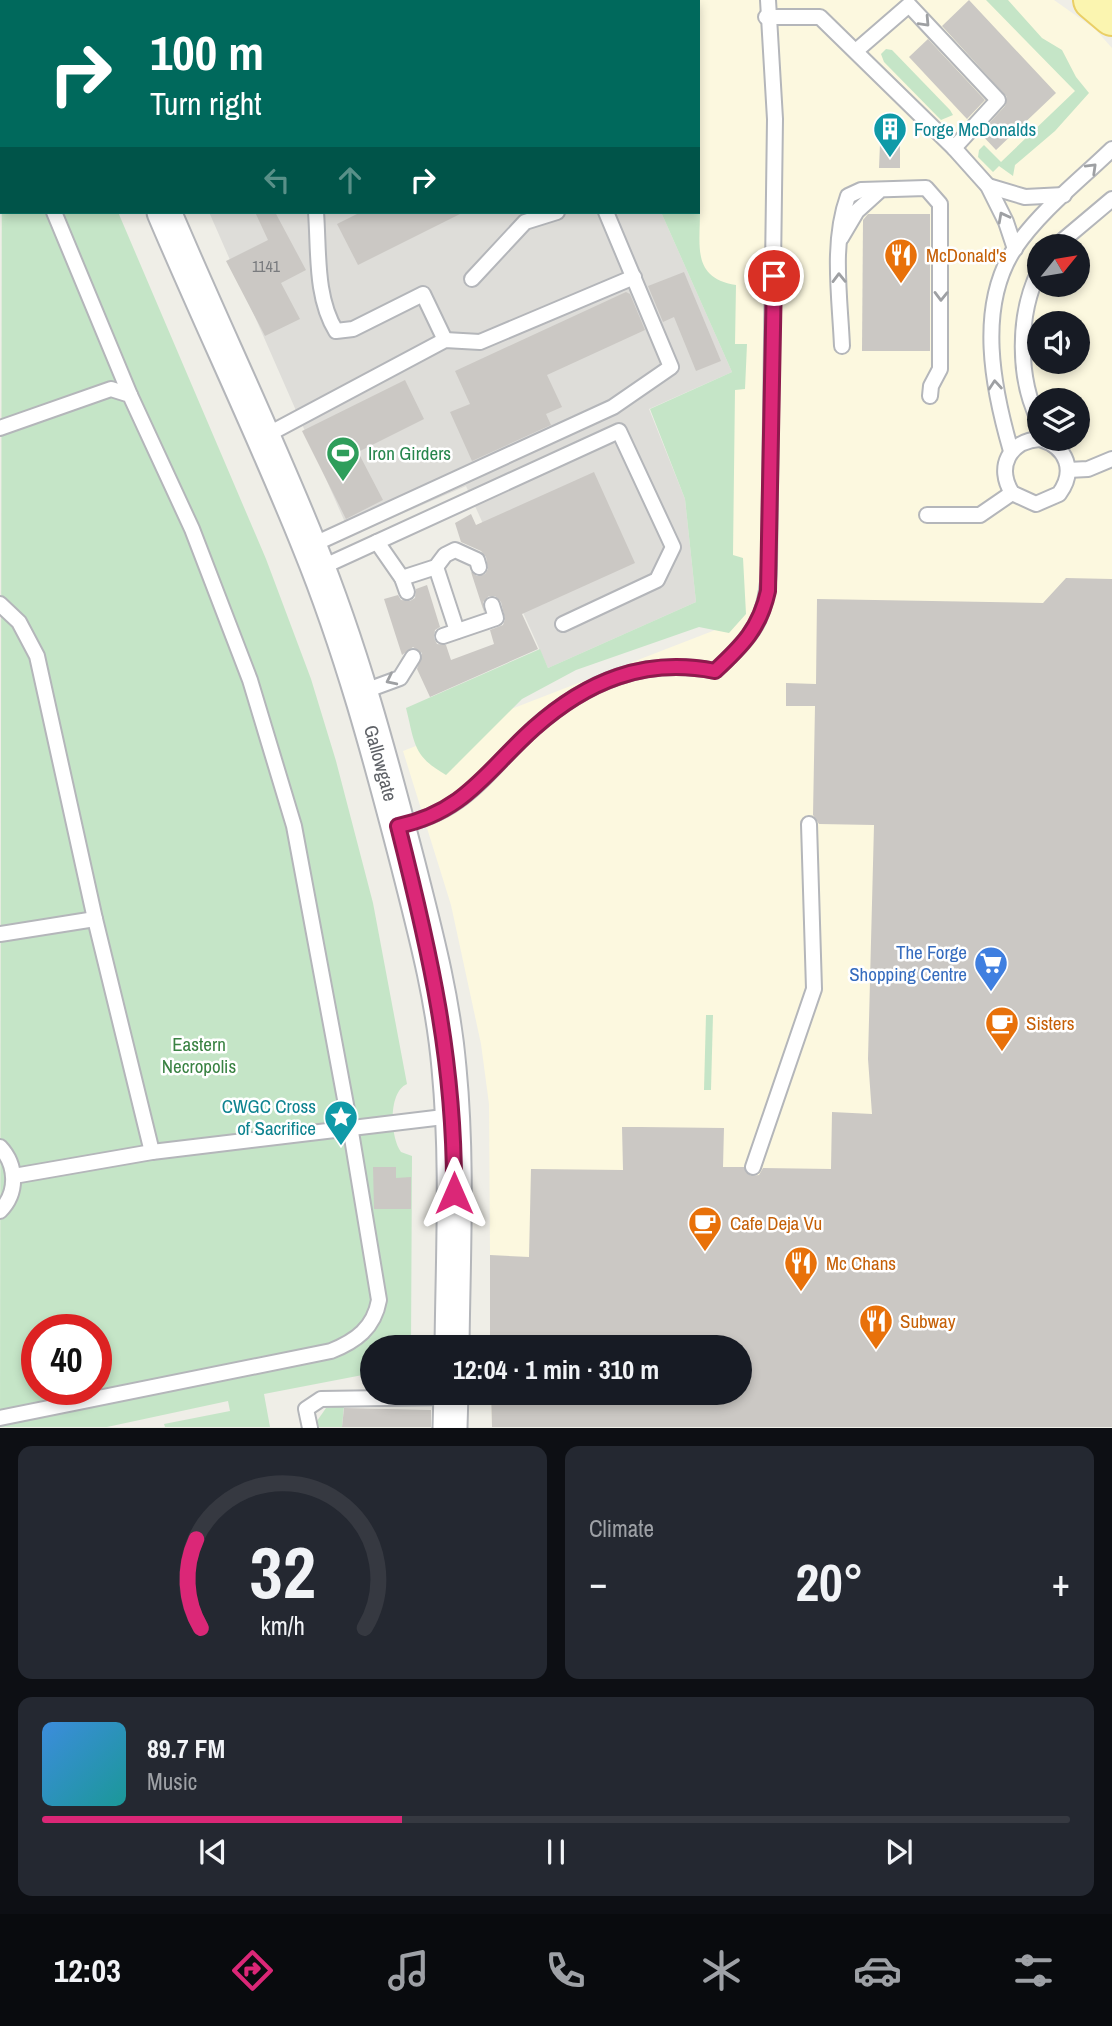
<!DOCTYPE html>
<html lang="en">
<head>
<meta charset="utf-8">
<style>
	:root { --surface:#171b24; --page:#242831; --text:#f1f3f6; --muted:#9ea1a6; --line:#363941; --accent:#db2777 }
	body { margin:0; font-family:"Archivo Narrow",sans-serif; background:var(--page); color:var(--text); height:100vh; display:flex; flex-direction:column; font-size:26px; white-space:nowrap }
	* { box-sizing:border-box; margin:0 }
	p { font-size:23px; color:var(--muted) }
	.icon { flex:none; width:38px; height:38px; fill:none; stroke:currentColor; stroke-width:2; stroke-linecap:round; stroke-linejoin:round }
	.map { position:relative; height:1428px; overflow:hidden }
	.details { display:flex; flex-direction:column; gap:18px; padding:18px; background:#0d0f14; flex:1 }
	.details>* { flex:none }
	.hud { position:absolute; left:0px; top:0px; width:700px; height:214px; box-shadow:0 4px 10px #0003; background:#00695c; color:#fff; overflow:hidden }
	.needle { width:46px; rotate:60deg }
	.controls { position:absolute; left:1027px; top:234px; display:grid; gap:14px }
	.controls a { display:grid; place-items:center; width:63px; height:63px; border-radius:50%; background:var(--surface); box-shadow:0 4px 10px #0003; font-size:35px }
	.speed { position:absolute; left:21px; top:1314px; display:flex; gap:14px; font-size:35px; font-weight:700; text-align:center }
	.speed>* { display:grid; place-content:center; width:91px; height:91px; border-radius:50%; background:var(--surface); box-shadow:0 4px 10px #0003; line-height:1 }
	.speed .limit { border:10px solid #d22; background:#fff; color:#111 }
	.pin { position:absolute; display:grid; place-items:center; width:60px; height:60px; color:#fff; margin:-30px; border:4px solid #fff; border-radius:50%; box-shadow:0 2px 7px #0007 }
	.me { position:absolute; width:77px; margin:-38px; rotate:0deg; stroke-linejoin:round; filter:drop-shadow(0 0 5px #0008) }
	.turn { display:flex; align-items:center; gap:24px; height:147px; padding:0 35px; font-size:32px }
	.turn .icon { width:91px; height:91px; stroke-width:2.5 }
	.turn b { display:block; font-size:49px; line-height:60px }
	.lanes { display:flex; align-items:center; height:66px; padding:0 35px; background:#0003; justify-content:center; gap:35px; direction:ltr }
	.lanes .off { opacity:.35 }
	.big { font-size:52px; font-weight:800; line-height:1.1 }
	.details .tile { flex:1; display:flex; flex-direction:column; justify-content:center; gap:10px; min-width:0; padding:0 24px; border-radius:14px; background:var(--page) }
	.details .dial { align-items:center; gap:0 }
	.dial svg { height:182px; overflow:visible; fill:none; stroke:var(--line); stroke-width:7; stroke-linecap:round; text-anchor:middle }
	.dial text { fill:var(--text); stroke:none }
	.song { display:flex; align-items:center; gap:21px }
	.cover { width:84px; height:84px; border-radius:10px; background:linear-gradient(135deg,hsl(210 70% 55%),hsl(180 70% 35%)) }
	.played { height:7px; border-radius:4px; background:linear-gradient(90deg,var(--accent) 35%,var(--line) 35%) }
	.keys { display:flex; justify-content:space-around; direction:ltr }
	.heat { display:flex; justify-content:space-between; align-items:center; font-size:38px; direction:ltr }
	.details .tiles { flex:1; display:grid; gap:18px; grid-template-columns:1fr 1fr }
	.tile:last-child { grid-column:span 2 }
	.trip { position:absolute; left:360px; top:1335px; width:392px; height:70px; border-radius:35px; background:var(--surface); box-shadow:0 4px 10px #0003; font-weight:800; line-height:70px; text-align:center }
	.dock { display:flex; height:112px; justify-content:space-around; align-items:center; background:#090b0e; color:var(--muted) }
	.dock .icon { width:49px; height:49px }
	.dock .active { color:var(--accent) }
	.dock b { font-size:32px; color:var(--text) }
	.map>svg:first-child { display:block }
</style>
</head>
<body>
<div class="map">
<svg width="1112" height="1428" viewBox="0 0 1112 1428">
	<rect width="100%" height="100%" fill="#efeee7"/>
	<path fill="#fcf8df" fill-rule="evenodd" d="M254 0H1054L1095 29 1112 48V1427H492L491 1393H740V1348L490 1255 489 1104 481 1044 451 905 403 751 723 627 698 394 739 377 662 212H698V2ZM1040 247H1078V285H1040ZM1040 324H1078V362H1040ZM1040 401H1078V439H1040Z"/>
	<path fill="#deddd9" d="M209 212H661L732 372 649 409 685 499 696 602 548 668 466 486 351 536Z"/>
	<g fill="#c5e5c7" fill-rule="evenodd">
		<path d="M986 0H1008L1042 38 1062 50 1076 77 1089 93 1055 131 1015 165 1013 176 999 166 993 172 978 157 979 150 984 145 1001 162 1075 91Z"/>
		<path d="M886 49 892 50 950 110 953 115 941 120 884 62 881 54Z"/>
		<path d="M2 60V212H118L266 559 311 679 336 761 373 903 407 1084C388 1092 390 1137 401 1152L412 1156 411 1347 373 1348V1373L264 1394 270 1427H165L164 1424 230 1411 228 1401 107 1427H0ZM37 1330H96V1390H37Z"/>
		<path d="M661 212H700C700 247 692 278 736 285L735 344H747L745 389 735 390 733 555 743 558 746 614 729 633 699 627 576 670 522 699 446 775C413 756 415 744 406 708L540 649 548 668 696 602 685 499 650 409 732 372Z"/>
		<path d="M706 1015H713L711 1090H704Z"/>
		<path d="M344 1406 342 1427H318L317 1421 326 1408Z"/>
	</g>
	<g fill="#cbc8c4">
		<path d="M969 0 1056 93 996 150 980 133 1005 106 1007 97 942 26Z"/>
		<path d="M928 39 985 100 967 119 909 57Z"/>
		<path d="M880 144H900V168H879Z"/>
		<path d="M255 212H275L306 270 281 283 300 319 265 336 226 261 268 240Z"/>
		<path d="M361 212H464L358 265 337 224Z"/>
		<path d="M868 214H930V351H862L863 220Z"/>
		<path d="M684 272 721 361 696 371 674 317 663 322 648 286Z"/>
		<path d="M626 292 630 294 645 330 547 375 562 407 546 414 551 425 472 461 450 412 470 404 455 371Z"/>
		<path d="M405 380 424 419 358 452 383 500 346 519 302 431Z"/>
		<path d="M594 472 635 563 522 614 538 649 430 697 417 669 422 653 413 647 402 655 384 599 398 595 401 600 410 601 415 598 416 589 427 585 440 627 435 630 434 638 437 644 446 645 451 660 494 644 490 630 503 625 505 619 501 602 495 596H489L483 602 484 612 471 572 477 576 485 574 488 569 486 557 481 551 461 542 455 523 471 514 476 525Z"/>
		<path d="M1066 578 1112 579V1427H492L491 1393H740V1348H490V1255L529 1257 531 1169 623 1170 622 1127H641L724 1128 723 1167H744L751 1176 759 1175 763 1168 831 1169 832 1112 872 1114 868 1059 874 825 819 824 813 815 815 706H786V683L816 684 817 599 1043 603Z"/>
		<path d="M373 1167H396V1178L411 1177V1209H374Z"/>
		<path d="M344 1408 431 1410V1427H342Z"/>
	</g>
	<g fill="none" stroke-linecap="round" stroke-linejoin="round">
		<g stroke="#b4b6ba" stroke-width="18">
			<g id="service">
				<path d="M766 17H820L954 148 988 186 1006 222 1015 249"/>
				<path d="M857 50 909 5 998 100 954 148"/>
				<path d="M0 101H2"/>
				<path d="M988 186 1025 197 1064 195"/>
				<path d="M54 212 130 395"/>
				<path d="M316 212C319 251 315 297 336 331L353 329 423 294 445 340"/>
				<path d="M841 238 857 211 878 192"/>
				<path d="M1055 247 1112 199"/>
				<path d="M1040 269C1017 314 1017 379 1040 423"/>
				<path d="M472 279 525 222 557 212"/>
				<path d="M842 346C840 298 831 243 848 196L861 190 926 188 940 204V369L931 386 930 396"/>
				<path d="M0 428 111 389 130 395 192 529 250 680 294 826 350 1126 379 1300C374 1328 356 1341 331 1351L0 1418"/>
				<path d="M263 437 445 340 480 342 634 277"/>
				<path d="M1040 439C1009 441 996 467 1012 493L1036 504 1059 494C1076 471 1067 447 1040 439"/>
				<path d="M1011 451C993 389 976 307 1015 248 1040 211 1080 180 1112 149"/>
				<path d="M1068 470 1088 469 1112 459"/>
				<path d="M927 515H980L1012 493"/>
				<path d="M377 542 402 578 407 592"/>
				<path d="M310 546 613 407 671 367 606 212"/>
				<path d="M436 567 457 631"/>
				<path d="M318 569 619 431 673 547 657 580 563 624"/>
				<path d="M402 578 436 567 445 555 455 550 477 560 479 567"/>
				<path d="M0 604 19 622 37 656 95 919 152 1152"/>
				<path d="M443 636 496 618 492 605"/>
				<path d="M362 692 400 678 413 657"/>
				<path d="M398 826C468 811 485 772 534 728 587 681 645 657 715 671 753 635 768 619 769 565L775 119 768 0"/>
				<path d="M0 934 95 919"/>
				<path d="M0 1147C17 1165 18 1193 0 1211"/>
				<path d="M753 1167 814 989 809 824"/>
				<path d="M14 1176 152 1152 452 1116"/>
				<path d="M310 1428 306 1409 321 1399 451 1397"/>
			</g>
		</g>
		<g stroke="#b4b6ba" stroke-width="37">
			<g id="tertiary">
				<path d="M79 0 80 2"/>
				<path id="s1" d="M164 212C211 323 264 433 309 545 351 648 380 756 408 864 425 931 443 998 449 1068 458 1161 453 1254 452 1348"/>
				<path d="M450 1428 451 1393"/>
			</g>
		</g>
		<g stroke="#eacf65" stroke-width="42">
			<path id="primary" d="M1093 0 1112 16"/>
		</g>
		<use href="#service" stroke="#fff" stroke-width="14"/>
		<use href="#tertiary" stroke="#fff" stroke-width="33"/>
		<use href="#primary" stroke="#fbf5b0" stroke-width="38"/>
	</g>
	<defs><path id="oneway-chevron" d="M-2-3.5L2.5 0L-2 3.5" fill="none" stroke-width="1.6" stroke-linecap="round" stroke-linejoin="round" transform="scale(1.75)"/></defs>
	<g stroke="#9ea0a3">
		<use href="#oneway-chevron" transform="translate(925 22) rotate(47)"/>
		<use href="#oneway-chevron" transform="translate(1092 168) rotate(-44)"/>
		<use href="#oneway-chevron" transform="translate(1003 217) rotate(-118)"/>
		<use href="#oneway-chevron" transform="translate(839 278) rotate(-91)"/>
		<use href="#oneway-chevron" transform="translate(941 296) rotate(91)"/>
		<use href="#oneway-chevron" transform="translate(995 385) rotate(-95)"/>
		<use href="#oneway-chevron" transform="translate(391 680) rotate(154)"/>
	</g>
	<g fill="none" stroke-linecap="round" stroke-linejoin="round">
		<g stroke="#8e194d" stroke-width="18">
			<path id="route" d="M454 1193C455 1062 430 952 398 826 465 812 487 770 534 728 587 681 645 657 715 671 742 646 760 628 768 591L774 276"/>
		</g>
		<use href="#route" stroke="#db2777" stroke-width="12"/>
	</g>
	<defs>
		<g id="building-pin" transform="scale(1.75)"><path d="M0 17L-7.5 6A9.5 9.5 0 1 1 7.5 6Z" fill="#0f9aa8" stroke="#fff"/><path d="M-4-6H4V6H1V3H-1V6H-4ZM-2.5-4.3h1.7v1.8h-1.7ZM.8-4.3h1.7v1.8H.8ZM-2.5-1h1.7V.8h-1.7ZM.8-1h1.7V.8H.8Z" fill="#fff"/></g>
		<g id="restaurant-pin" transform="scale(1.75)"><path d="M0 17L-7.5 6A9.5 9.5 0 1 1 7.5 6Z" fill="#e8710a" stroke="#fff"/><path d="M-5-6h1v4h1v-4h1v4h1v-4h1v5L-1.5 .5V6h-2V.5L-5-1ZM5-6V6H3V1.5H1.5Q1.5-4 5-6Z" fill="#fff"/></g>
		<g id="stadium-pin" transform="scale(1.75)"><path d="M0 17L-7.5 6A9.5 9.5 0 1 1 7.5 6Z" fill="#2e9e5b" stroke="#fff"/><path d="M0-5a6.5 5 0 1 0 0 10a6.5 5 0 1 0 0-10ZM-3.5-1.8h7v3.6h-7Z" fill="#fff"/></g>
		<g id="supermarket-pin" transform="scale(1.75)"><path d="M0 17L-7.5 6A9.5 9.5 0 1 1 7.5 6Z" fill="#3f7fe0" stroke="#fff"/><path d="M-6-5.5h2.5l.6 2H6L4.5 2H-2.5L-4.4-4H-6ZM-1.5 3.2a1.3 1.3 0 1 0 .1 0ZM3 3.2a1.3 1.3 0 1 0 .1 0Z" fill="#fff"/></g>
		<g id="cafe-pin" transform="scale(1.75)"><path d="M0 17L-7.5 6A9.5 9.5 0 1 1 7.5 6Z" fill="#e8710a" stroke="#fff"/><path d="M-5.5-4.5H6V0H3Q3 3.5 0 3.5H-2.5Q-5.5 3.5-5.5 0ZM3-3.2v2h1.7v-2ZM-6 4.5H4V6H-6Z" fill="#fff"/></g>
		<g id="sight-pin" transform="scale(1.75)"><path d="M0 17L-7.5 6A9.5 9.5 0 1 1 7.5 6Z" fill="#0f9aa8" stroke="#fff"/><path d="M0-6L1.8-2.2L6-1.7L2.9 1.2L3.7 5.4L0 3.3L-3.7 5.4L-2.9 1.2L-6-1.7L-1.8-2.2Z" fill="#fff"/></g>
	</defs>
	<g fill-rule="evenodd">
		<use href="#building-pin" x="890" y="129"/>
		<use href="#restaurant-pin" x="901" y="255"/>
		<use href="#stadium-pin" x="343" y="453"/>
		<use href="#supermarket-pin" x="991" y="963"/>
		<use href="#cafe-pin" x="1002" y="1023"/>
		<use href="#sight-pin" x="341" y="1117"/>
		<use href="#cafe-pin" x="705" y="1223"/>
		<use href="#restaurant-pin" x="801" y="1263"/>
		<use href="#restaurant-pin" x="876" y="1321"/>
	</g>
	<g text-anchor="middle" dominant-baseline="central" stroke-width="5" stroke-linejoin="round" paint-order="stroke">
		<g font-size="16" fill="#797b7e">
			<text x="266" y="266">1141</text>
		</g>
		<g font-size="19" fill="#0d838f" stroke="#fff" text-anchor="start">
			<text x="914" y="129">Forge McDonalds</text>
			<text x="316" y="1106" text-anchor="end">CWGC Cross<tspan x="316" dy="22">of Sacrifice</tspan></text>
		</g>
		<g font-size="19" fill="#c56008" stroke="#fff" text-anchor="start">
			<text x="926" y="255">McDonald's</text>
			<text x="1026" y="1023">Sisters</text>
			<text x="730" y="1223">Cafe Deja Vu</text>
			<text x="826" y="1263">Mc Chans</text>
			<text x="900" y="1321">Subway</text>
		</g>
		<g font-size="19" fill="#27864d" stroke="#fff" text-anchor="start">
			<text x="368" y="453">Iron Girders</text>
		</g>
		<g font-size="19" fill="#5e6166" stroke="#fff">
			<text stroke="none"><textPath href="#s1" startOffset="593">Gallowgate</textPath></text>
		</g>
		<g font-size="19" fill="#366cbe" stroke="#fff" text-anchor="end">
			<text x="967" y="952">The Forge<tspan x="967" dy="22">Shopping Centre</tspan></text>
		</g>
		<g font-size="19" fill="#398242" stroke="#fff">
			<text x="199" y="1044">Eastern<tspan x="199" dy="22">Necropolis</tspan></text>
		</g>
	</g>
</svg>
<div class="controls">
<a><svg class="needle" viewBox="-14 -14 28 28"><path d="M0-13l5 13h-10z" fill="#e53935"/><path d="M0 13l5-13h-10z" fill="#9ea1a6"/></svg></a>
<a><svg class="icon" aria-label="sound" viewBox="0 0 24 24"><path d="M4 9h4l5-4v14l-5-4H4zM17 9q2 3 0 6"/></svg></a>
<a><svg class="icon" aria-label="layers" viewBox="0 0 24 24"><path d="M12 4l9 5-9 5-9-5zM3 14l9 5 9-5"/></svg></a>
</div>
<div class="speed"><div class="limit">40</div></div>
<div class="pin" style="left:774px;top:276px;background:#d93025"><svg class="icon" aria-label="arrive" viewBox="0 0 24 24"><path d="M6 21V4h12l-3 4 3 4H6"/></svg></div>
<svg class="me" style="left:454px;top:1193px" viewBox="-20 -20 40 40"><path d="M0-17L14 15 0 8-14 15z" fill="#db2777" stroke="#fff" stroke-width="4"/></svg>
<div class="trip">12:04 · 1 min · 310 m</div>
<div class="hud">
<div class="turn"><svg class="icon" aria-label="right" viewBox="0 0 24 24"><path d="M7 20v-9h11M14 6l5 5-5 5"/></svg><div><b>100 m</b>Turn right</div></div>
<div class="lanes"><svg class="icon off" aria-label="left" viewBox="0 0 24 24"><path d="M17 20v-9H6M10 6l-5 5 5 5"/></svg><svg class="icon off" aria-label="ahead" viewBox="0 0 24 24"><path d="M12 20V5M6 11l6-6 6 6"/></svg><svg class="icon" aria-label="right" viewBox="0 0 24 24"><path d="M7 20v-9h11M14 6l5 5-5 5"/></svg></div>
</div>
</div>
<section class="details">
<div class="tiles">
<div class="tile dial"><svg viewBox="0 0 100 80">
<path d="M14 69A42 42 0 1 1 86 69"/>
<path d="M14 69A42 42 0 0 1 12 30" stroke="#db2777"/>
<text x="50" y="56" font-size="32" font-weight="700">32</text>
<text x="50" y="72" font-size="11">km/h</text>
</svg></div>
<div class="tile"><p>Climate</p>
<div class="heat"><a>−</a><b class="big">20°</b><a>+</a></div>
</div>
<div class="tile">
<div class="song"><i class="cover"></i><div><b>89.7 FM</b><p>Music</p></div></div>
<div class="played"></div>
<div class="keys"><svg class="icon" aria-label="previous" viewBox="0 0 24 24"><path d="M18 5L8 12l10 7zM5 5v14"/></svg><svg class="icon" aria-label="pause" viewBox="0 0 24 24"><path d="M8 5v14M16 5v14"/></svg><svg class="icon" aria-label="next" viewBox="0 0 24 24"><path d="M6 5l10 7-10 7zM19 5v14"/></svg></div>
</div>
</div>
</section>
<nav class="dock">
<b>12:03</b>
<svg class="icon active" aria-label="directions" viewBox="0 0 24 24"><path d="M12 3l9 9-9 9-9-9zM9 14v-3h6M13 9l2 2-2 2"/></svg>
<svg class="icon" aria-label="music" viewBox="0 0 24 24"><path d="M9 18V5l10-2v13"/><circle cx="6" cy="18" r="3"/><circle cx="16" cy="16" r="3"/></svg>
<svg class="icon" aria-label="phone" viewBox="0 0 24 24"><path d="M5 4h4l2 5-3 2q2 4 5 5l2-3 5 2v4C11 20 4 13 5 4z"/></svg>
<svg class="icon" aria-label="climate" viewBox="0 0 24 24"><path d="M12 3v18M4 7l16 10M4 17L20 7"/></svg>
<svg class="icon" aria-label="car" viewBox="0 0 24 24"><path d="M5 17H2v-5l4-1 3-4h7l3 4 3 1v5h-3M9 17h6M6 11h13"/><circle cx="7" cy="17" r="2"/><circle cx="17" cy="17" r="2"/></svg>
<svg class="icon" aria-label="filters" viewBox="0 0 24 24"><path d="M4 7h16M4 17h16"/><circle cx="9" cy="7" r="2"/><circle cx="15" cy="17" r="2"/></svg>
</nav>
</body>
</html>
